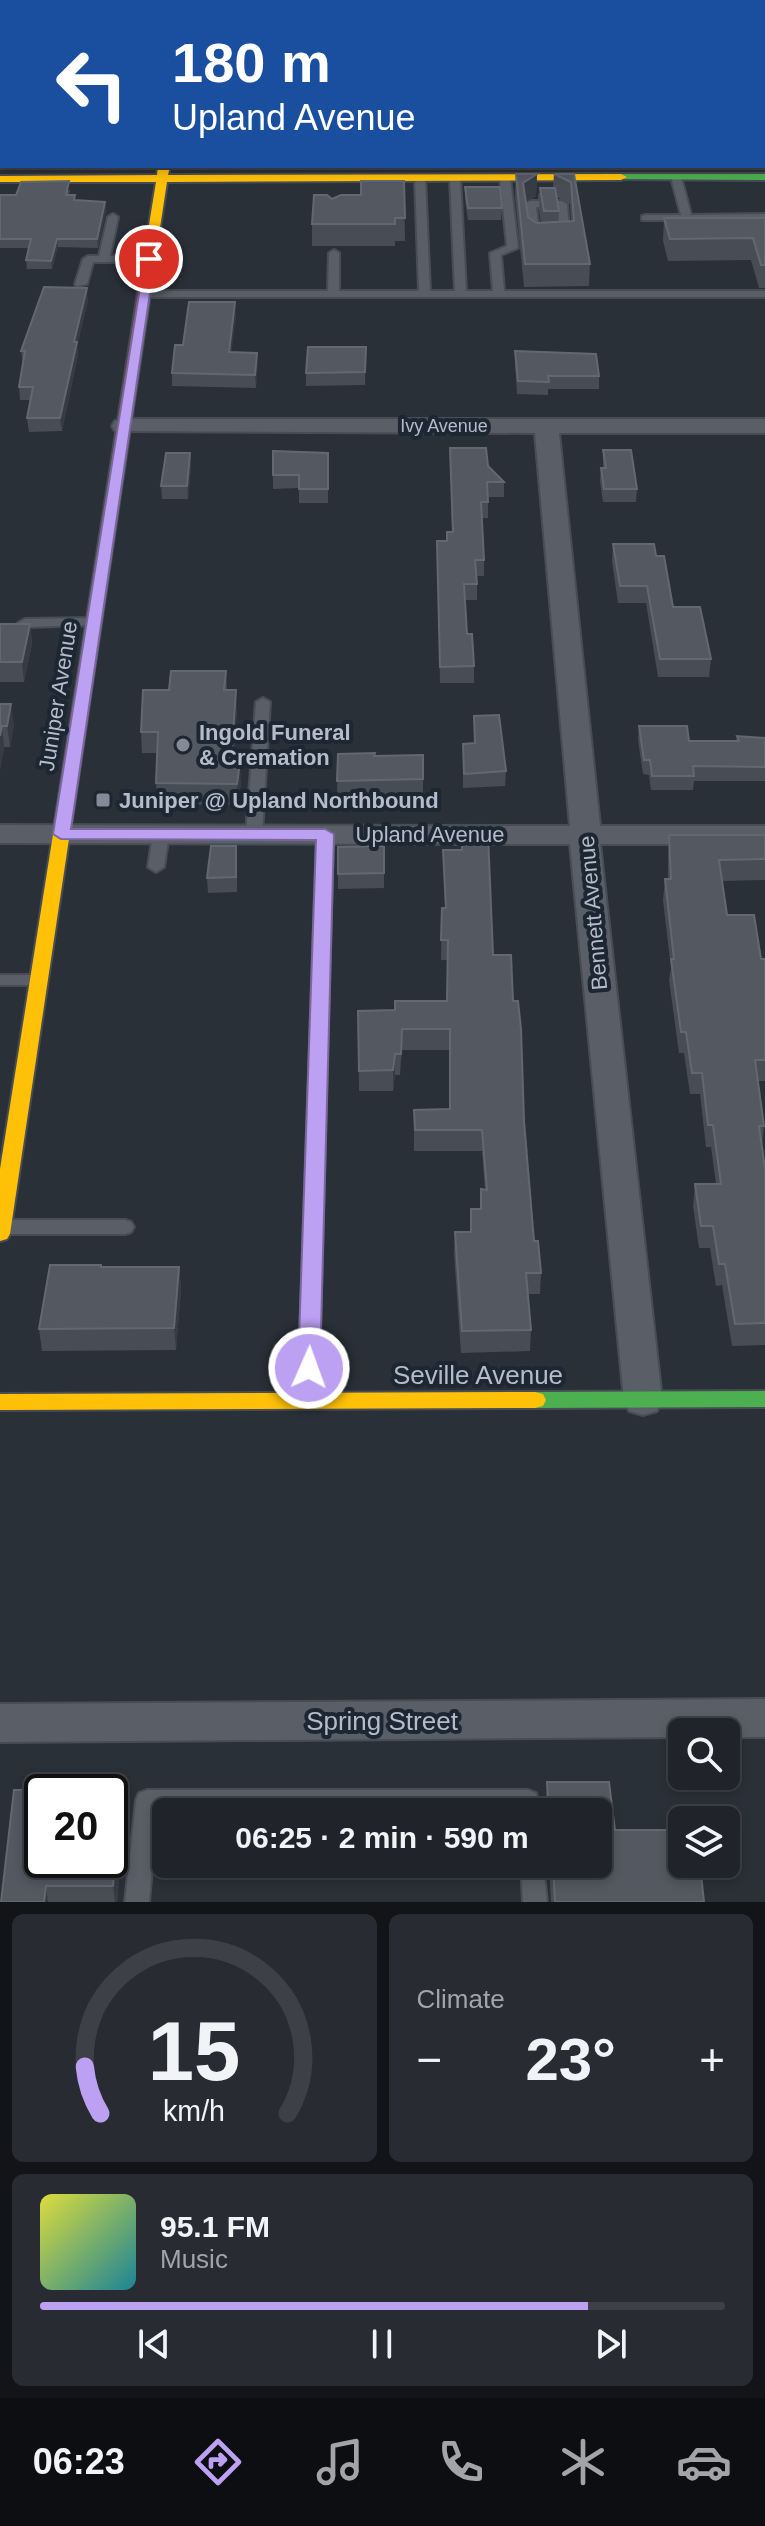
<!DOCTYPE html>
<html lang="en">
<head>
<meta charset="utf-8">
<style>
	:root { --surface:#20242a; --page:#282c32; --text:#f1f3f6; --muted:#a2a4a8; --line:#3d4147; --accent:#bca0f2 }
	body { margin:0; font-family:Helvetica,sans-serif; background:var(--page); color:var(--text); height:100vh; display:flex; flex-direction:column; font-size:30px; white-space:nowrap }
	* { box-sizing:border-box; margin:0 }
	p { font-size:26px; color:var(--muted) }
	.icon { flex:none; width:44px; height:44px; fill:none; stroke:currentColor; stroke-width:2; stroke-linecap:round; stroke-linejoin:round }
	.map { position:relative; height:1902px; overflow:hidden }
	.drawer { display:flex; flex-direction:column; gap:12px; padding:12px; background:#121417; flex:1 }
	.drawer>* { flex:none }
	.hud { position:absolute; left:0px; top:0px; width:766px; height:168px; box-shadow:0 4px 12px #0003,0 0 0 2px var(--line); background:#1a4fa0; color:#fff; overflow:hidden }
	.controls { position:absolute; left:668px; top:1718px; display:grid; gap:16px }
	.controls a { display:grid; place-items:center; width:72px; height:72px; border-radius:12px; background:var(--surface); box-shadow:0 4px 12px #0003,0 0 0 2px var(--line); font-size:40px }
	.speed { position:absolute; left:24px; top:1774px; display:flex; gap:16px; font-size:40px; font-weight:700; text-align:center }
	.speed>* { display:grid; place-content:center; width:104px; height:104px; border-radius:50%; background:var(--surface); box-shadow:0 4px 12px #0003,0 0 0 2px var(--line); line-height:1 }
	.speed .limit { border:4px solid #111; border-radius:12px; background:#fff; color:#111 }
	.pin { position:absolute; display:grid; place-items:center; width:68px; height:68px; color:#fff; margin:-34px; border:4px solid #fff; border-radius:50%; box-shadow:0 2px 8px #0007 }
	.me { position:absolute; width:88px; margin:-44px; rotate:2deg; stroke-linejoin:round; filter:drop-shadow(0 0 6px #0008) }
	.turn { display:flex; align-items:center; gap:28px; height:168px; padding:0 40px; font-size:36px }
	.turn .icon { width:104px; height:104px; stroke-width:2.5 }
	.turn b { display:block; font-size:56px; line-height:68px }
	.big { font-size:60px; font-weight:700; line-height:1.1 }
	.drawer .tile { flex:1; display:flex; flex-direction:column; justify-content:center; gap:12px; min-width:0; padding:0 28px; border-radius:12px; background:var(--page) }
	.drawer .dial { align-items:center; gap:0 }
	.dial svg { height:208px; overflow:visible; fill:none; stroke:var(--line); stroke-width:7; stroke-linecap:round; text-anchor:middle }
	.dial text { fill:var(--text); stroke:none }
	.song { display:flex; align-items:center; gap:24px }
	.cover { width:96px; height:96px; border-radius:12px; background:linear-gradient(135deg,hsl(60 70% 55%),hsl(190 70% 35%)) }
	.played { height:8px; border-radius:4px; background:linear-gradient(90deg,var(--accent) 80%,var(--line) 80%) }
	.keys { display:flex; justify-content:space-around; direction:ltr }
	.heat { display:flex; justify-content:space-between; align-items:center; font-size:44px; direction:ltr }
	.drawer .tiles { flex:1; display:grid; gap:12px; grid-template-columns:1fr 1fr }
	.tile:last-child { grid-column:span 2 }
	.trip { position:absolute; left:152px; top:1798px; width:460px; height:80px; border-radius:12px; background:var(--surface); box-shadow:0 4px 12px #0003,0 0 0 2px var(--line); font-weight:700; line-height:80px; text-align:center }
	.tabs { display:flex; height:128px; justify-content:space-around; align-items:center; background:#0d0e11; color:var(--muted) }
	.tabs .icon { width:56px; height:56px }
	.tabs .current { color:var(--accent) }
	.tabs b { font-size:36px; color:var(--text) }
	.map>svg:first-child { display:block }
</style>
</head>
<body>
<div class="map">
<svg width="765" height="1902" viewBox="0 0 765 1902">
	<rect width="100%" height="100%" fill="#2a3038"/>
	<g fill="none" stroke-linecap="round" stroke-linejoin="round">
		<g stroke="#484c55" stroke-width="4">
			<g id="lane">
				<path d="M676 174 681 177 691 215 765 214V220H642V216L646 215H681L671 177Z"/>
				<path d="M420 175 425 178 430 291H455L450 178 455 175 460 178 466 291H493L490 253 507 246 500 178 505 175 510 178 518 248 501 255 504 291H765V297H144L138 294 144 291H328L329 253 334 250 339 253V291H419L415 178Z"/>
				<path d="M545 192 550 195 551 201H562L567 204 570 241 561 239 557 207H536L540 239 535 242 530 239 525 204 530 201H540V195Z"/>
				<path d="M113 214 118 217 110 256H149L154 259 149 262H93L87 284 77 286 75 284 83 259 88 256H99L108 217Z"/>
				<path d="M94 618 99 619V625L25 627 18 623 25 619Z"/>
				<path d="M263 698 270 702 262 834 254 839 246 834 256 702Z"/>
				<path d="M161 829 169 834 164 867 156 872 148 867 153 834Z"/>
				<path d="M325 829 333 834 318 1400 315 1405 308 1408 301 1405 298 1400 317 834Z"/>
				<path d="M0 975H38L46 980 38 985H0Z"/>
				<path d="M7 1220H125L131 1222 134 1227 131 1232 125 1234H7L0 1231 1 1222Z"/>
				<path d="M147 1790H528L536 1793 540 1812 157 1810 149 1902H125L136 1800 139 1793Z"/>
				<path d="M521 1864H543L547 1902H523Z"/>
			</g>
		</g>
		<g stroke="#484c55" stroke-width="4">
			<g id="street">
				<rect x="630" y="0" width="18" height="2"/>
				<rect x="764" y="56" width="1" height="12"/>
				<path d="M124 419H765V433H559L600 826H765V844H600L662 1400 657 1411 643 1415 629 1411 624 1400 570 844 0 843V825L570 826 535 433 115 431 112 426 115 421Z"/>
				<path d="M765 1699V1737H726V1732H682V1737L0 1742V1704Z"/>
			</g>
		</g>
		<g stroke="#484c55" stroke-width="4">
			<g id="fast">
				<path d="M621 174H765V180L617 179V175Z"/>
				<path d="M765 1391V1407L535 1408 527 1406 524 1400 527 1394 535 1392Z"/>
			</g>
		</g>
		<g stroke="#484c55" stroke-width="4">
			<g id="slow">
				<path d="M158 166H170L168 175 621 174 627 177 621 180 167 182 152 280 146 284 140 280 156 182H0V176L157 175Z"/>
				<path d="M72 760 80 765 10 1234 7 1239 0 1241V1169L64 765Z"/>
				<path d="M535 1392 543 1394 546 1400 543 1406 535 1408 0 1410V1394Z"/>
			</g>
		</g>
		<g stroke="#484c55" stroke-width="4">
			<path id="jam" d="M146 276 152 280 80 765 72 770 64 765 140 280Z"/>
		</g>
		<use href="#lane" fill="#5a5e66" fill-rule="evenodd"/>
		<use href="#street" fill="#5a5e66" fill-rule="evenodd"/>
		<use href="#fast" fill="#4caf50" fill-rule="evenodd"/>
		<use href="#slow" fill="#ffc107" fill-rule="evenodd"/>
		<use href="#jam" fill="#c62828" fill-rule="evenodd"/>
	</g>
	<g fill="#474c55" fill-rule="evenodd">
		<rect x="0" y="53" width="2" height="108"/>
		<rect x="29" y="166" width="46" height="2"/>
		<path d="M516 174H537L536 196 526 202 528 217 536 223H541L539 210 540 188H553L554 174H574L590 264 589 286 524 287 515 196ZM557 197 570 204 571 221 558 222 559 211Z"/>
		<path d="M404 181 405 241H395V246H312V224L332 199 361 195Z"/>
		<path d="M465 187 502 208 501 220H468L465 199Z"/>
		<path d="M70 190 69 195 76 200 105 202 106 210 98 248 58 247 52 269H27L26 260 29 248H0V195H16Z"/>
		<path d="M664 218H765V288H759L751 260 668 261 663 241Z"/>
		<path d="M88 300 77 346 78 355 62 431 29 432 27 418 31 400H20L19 387 23 364 21 351Z"/>
		<path d="M236 315 231 352 257 353 256 388 172 386V373L183 345Z"/>
		<path d="M366 347 365 385 306 386V373Z"/>
		<path d="M515 351 599 376V389H548V395L517 394 515 364Z"/>
		<path d="M450 448 488 466 504 482V497H488V518H482L484 560V576H477V600H465L467 634 474 666V683H440L437 541H447L452 532Z"/>
		<path d="M603 450 637 489 636 502H603L600 481 601 468H603Z"/>
		<path d="M273 451 328 453V503H299V488L273 489Z"/>
		<path d="M190 453 191 466 188 499H162L161 486Z"/>
		<path d="M613 544 656 556 673 607 711 659 709 677H658L646 603H618L612 561Z"/>
		<path d="M0 624H30L32 644 24 682H0Z"/>
		<path d="M226 671 227 690 237 710 233 762 241 782 238 805 157 804 156 783 157 753H142L141 732 169 690Z"/>
		<path d="M0 704 14 725 10 747H4L0 770Z"/>
		<path d="M474 716 506 771 505 786 463 788V744L474 743Z"/>
		<path d="M639 726 689 741H736L737 736 765 738V781H694L693 790H651L649 775 643 774 638 740Z"/>
		<path d="M338 754 375 756 423 779V793L337 796Z"/>
		<path d="M669 835H765V880L722 881 727 915 761 959H765V1081H758L764 1126 762 1145 765 1168V1345L732 1346 722 1285 716 1286 710 1248H699L693 1206 695 1184H716L711 1147H706L700 1094H690L684 1053H679L669 980 671 968 663 900 665 879H668V856Z"/>
		<path d="M384 846V888L338 889V847Z"/>
		<path d="M443 850 493 955 513 1001 534 1241 541 1273 540 1294H528L531 1330 530 1351 461 1353 454 1254 455 1232H470L471 1209H480L481 1189 485 1190 482 1151H414V1110L449 1109V1050H402L400 1075H395L393 1091H359L358 1011 395 1010V1001H447V960H441L442 908H445Z"/>
		<path d="M237 861V892L208 893 207 878Z"/>
		<path d="M101 1267H179L181 1289 176 1350 42 1351 39 1329Z"/>
		<path d="M547 1782H609L615 1830H682V1864H700L704 1902H551L549 1864H598V1812H545Z"/>
		<path d="M121 1789 124 1816 117 1902H1Z"/>
	</g>
	<g fill="#373c44">
		<path d="M537 174 536 196 522 204 523 183Z"/>
		<path d="M105 202 106 210 98 248 97 239Z"/>
		<path d="M57 239 58 247 52 269 51 261Z"/>
		<path d="M87 288 88 300 77 346 78 355 62 431 60 418 74 342Z"/>
		<path d="M235 302 236 315 230 365 229 352Z"/>
		<path d="M257 353 258 365 256 388 255 375Z"/>
		<path d="M190 453 191 466 188 499 187 486Z"/>
		<path d="M30 624 32 644 24 682 22 662Z"/>
		<path d="M236 690 237 710 232 783 231 762Z"/>
		<path d="M11 704 14 725 10 747 7 726Z"/>
		<path d="M2 726 4 747 0 770V736Z"/>
		<path d="M240 762 241 782 238 805 237 784Z"/>
		<path d="M402 1029V1050L400 1075 401 1054Z"/>
		<path d="M395 1054V1075L393 1091V1070Z"/>
		<path d="M179 1267 181 1289 176 1350 174 1328Z"/>
		<path d="M121 1789 124 1816 117 1902H115L113 1886Z"/>
		<path d="M46 1886 48 1902H44Z"/>
	</g>
	<g fill="#535861" stroke="#626872" stroke-width="2" fill-rule="evenodd">
		<rect x="0" y="53" width="2" height="51"/>
		<rect x="0" y="114" width="2" height="26"/>
		<path d="M516 174H537L523 183 528 217 536 223 574 221 571 182 554 174H574L590 264H525Z"/>
		<path d="M69 181 66 195H75L74 200 105 202 97 239H57L51 261 26 260 31 239H0V195H16L21 182Z"/>
		<path d="M361 181H404L405 218H395V224H312L314 195H327L332 199 341 195H361Z"/>
		<path d="M465 187H500L502 208H468Z"/>
		<path d="M540 188H555L559 211H544Z"/>
		<path d="M664 218H765V265H761L753 238 670 239Z"/>
		<path d="M44 287 87 288 74 342H77L60 418H27L33 387H19L25 351H21Z"/>
		<path d="M189 302H235L229 352 257 353 255 375 172 373 175 345H183Z"/>
		<path d="M308 347H366L365 372 306 373Z"/>
		<path d="M515 351 596 354 599 376H548L549 382 518 381Z"/>
		<path d="M450 448H486L488 466 504 482H487L488 502H481L484 560H475L477 584H464L467 634H472L474 666 440 667 437 541H447V532H453Z"/>
		<path d="M603 450H631L637 489H604L601 468H606Z"/>
		<path d="M273 451 328 453V489H299V475H273Z"/>
		<path d="M166 453H190L187 486H161Z"/>
		<path d="M613 544H654L656 556H664L673 607H700L711 659H660L647 586H620Z"/>
		<path d="M0 624H30L22 662H0Z"/>
		<path d="M171 671H226L224 690H236L231 762H240L237 784 156 783 158 732H141L143 690H169Z"/>
		<path d="M0 704H11L7 726H2L0 736Z"/>
		<path d="M499 715 506 771 464 774 463 744 475 743 474 716Z"/>
		<path d="M639 726H687L689 741H739L737 736 765 738V767L693 766 694 776H652L650 760H644Z"/>
		<path d="M375 753 374 756 423 755V779L337 781 338 754Z"/>
		<path d="M488 834 493 955H511L513 1001H518L521 1029 524 1121 534 1241H538L541 1273H526L531 1330 462 1331 455 1232H471V1209H481V1189L487 1190 482 1130H415L414 1110 450 1109V1029H402L401 1054H395L393 1070 359 1071 358 1011 395 1010V1001H447L448 940H441L442 908H446L443 850H462V836Z"/>
		<path d="M669 835H765V859L719 860 727 915H754L761 959H765V1060H755L764 1126H759L765 1168V1323L735 1324 725 1264H719L713 1226H701L695 1184H721L713 1125H708L702 1073H692L686 1032H681L671 959H674L665 879H671Z"/>
		<path d="M211 846H236V877L207 878Z"/>
		<path d="M384 846V873L338 874V847Z"/>
		<path d="M50 1265H101V1267H179L174 1328 39 1329Z"/>
		<path d="M547 1782H609L615 1830H682V1864H700L704 1902H555L553 1864H598V1812H549Z"/>
		<path d="M121 1789 113 1886H46L44 1902H1L14 1790ZM42 1792H110V1860H42Z"/>
	</g>
	<path fill="#bca0f2" stroke="#7a689d" stroke-width="2" d="M145 256 155 259 71 829H325L334 834 320 1368 316 1374 309 1376 301 1374 298 1368 316 840 61 839 53 834Z"/>
	<g fill="#848b96" stroke="#1d2633" stroke-width="3">
		<circle cx="183" cy="745" r="8"/>
		<rect x="95" y="792" width="16" height="16" rx="4"/>
	</g>
	<g text-anchor="middle" dominant-baseline="central" stroke-width="8" stroke-linejoin="round" paint-order="stroke">
		<g font-size="18" fill="#b4bcc9" stroke="#1d2633">
			<text x="444" y="426">Ivy Avenue</text>
		</g>
		<g font-size="22" fill="#b4bcc9" stroke="#1d2633">
			<text transform="translate(58 696) rotate(-81)">Juniper Avenue</text>
			<text x="430" y="834">Upland Avenue</text>
			<text transform="translate(593 913) rotate(-95)">Bennett Avenue</text>
		</g>
		<g font-size="22" font-weight="bold" fill="#b4bcc9" stroke="#1d2633" text-anchor="start">
			<text x="199" y="732">Ingold Funeral<tspan x="199" dy="25">&amp; Cremation</tspan></text>
			<text x="119" y="800">Juniper @ Upland Northbound</text>
		</g>
		<g font-size="26" fill="#b4bcc9" stroke="#1d2633">
			<text x="478" y="1375">Seville Avenue</text>
			<text x="382" y="1721">Spring Street</text>
		</g>
	</g>
</svg>
<div class="controls">
<a><svg class="icon" aria-label="search" viewBox="0 0 24 24"><circle cx="10" cy="10" r="6"/><path d="M15 15l6 6"/></svg></a>
<a><svg class="icon" aria-label="layers" viewBox="0 0 24 24"><path d="M12 4l9 5-9 5-9-5zM3 14l9 5 9-5"/></svg></a>
</div>
<div class="speed"><div class="limit">20</div></div>
<div class="pin" style="left:149px;top:259px;background:#d93025"><svg class="icon" aria-label="arrive" viewBox="0 0 24 24"><path d="M6 21V4h12l-3 4 3 4H6"/></svg></div>
<svg class="me" style="left:309px;top:1368px" viewBox="-20 -20 40 40"><circle r="17" fill="#bca0f2" stroke="#fff" stroke-width="3"/><path d="M0-11L8 9 0 5-8 9z" fill="#fff"/></svg>
<div class="trip">06:25 · 2 min · 590 m</div>
<div class="hud">
<div class="turn"><svg class="icon" aria-label="left" viewBox="0 0 24 24"><path d="M17 20v-9H6M10 6l-5 5 5 5"/></svg><div><b>180 m</b>Upland Avenue</div></div>
</div>
</div>
<section class="drawer">
<div class="tiles">
<div class="tile dial"><svg viewBox="0 0 100 80">
<path d="M14 69A42 42 0 1 1 86 69"/>
<path d="M14 69A42 42 0 0 1 8 51" stroke="#bca0f2"/>
<text x="50" y="56" font-size="32" font-weight="700">15</text>
<text x="50" y="72" font-size="11">km/h</text>
</svg></div>
<div class="tile"><p>Climate</p>
<div class="heat"><a>−</a><b class="big">23°</b><a>+</a></div>
</div>
<div class="tile">
<div class="song"><i class="cover"></i><div><b>95.1 FM</b><p>Music</p></div></div>
<div class="played"></div>
<div class="keys"><svg class="icon" aria-label="previous" viewBox="0 0 24 24"><path d="M18 5L8 12l10 7zM5 5v14"/></svg><svg class="icon" aria-label="pause" viewBox="0 0 24 24"><path d="M8 5v14M16 5v14"/></svg><svg class="icon" aria-label="next" viewBox="0 0 24 24"><path d="M6 5l10 7-10 7zM19 5v14"/></svg></div>
</div>
</div>
</section>
<nav class="tabs">
<b>06:23</b>
<svg class="icon current" aria-label="directions" viewBox="0 0 24 24"><path d="M12 3l9 9-9 9-9-9zM9 14v-3h6M13 9l2 2-2 2"/></svg>
<svg class="icon" aria-label="music" viewBox="0 0 24 24"><path d="M9 18V5l10-2v13"/><circle cx="6" cy="18" r="3"/><circle cx="16" cy="16" r="3"/></svg>
<svg class="icon" aria-label="phone" viewBox="0 0 24 24"><path d="M5 4h4l2 5-3 2q2 4 5 5l2-3 5 2v4C11 20 4 13 5 4z"/></svg>
<svg class="icon" aria-label="climate" viewBox="0 0 24 24"><path d="M12 3v18M4 7l16 10M4 17L20 7"/></svg>
<svg class="icon" aria-label="car" viewBox="0 0 24 24"><path d="M5 17H2v-5l4-1 3-4h7l3 4 3 1v5h-3M9 17h6M6 11h13"/><circle cx="7" cy="17" r="2"/><circle cx="17" cy="17" r="2"/></svg>
</nav>
</body>
</html>
